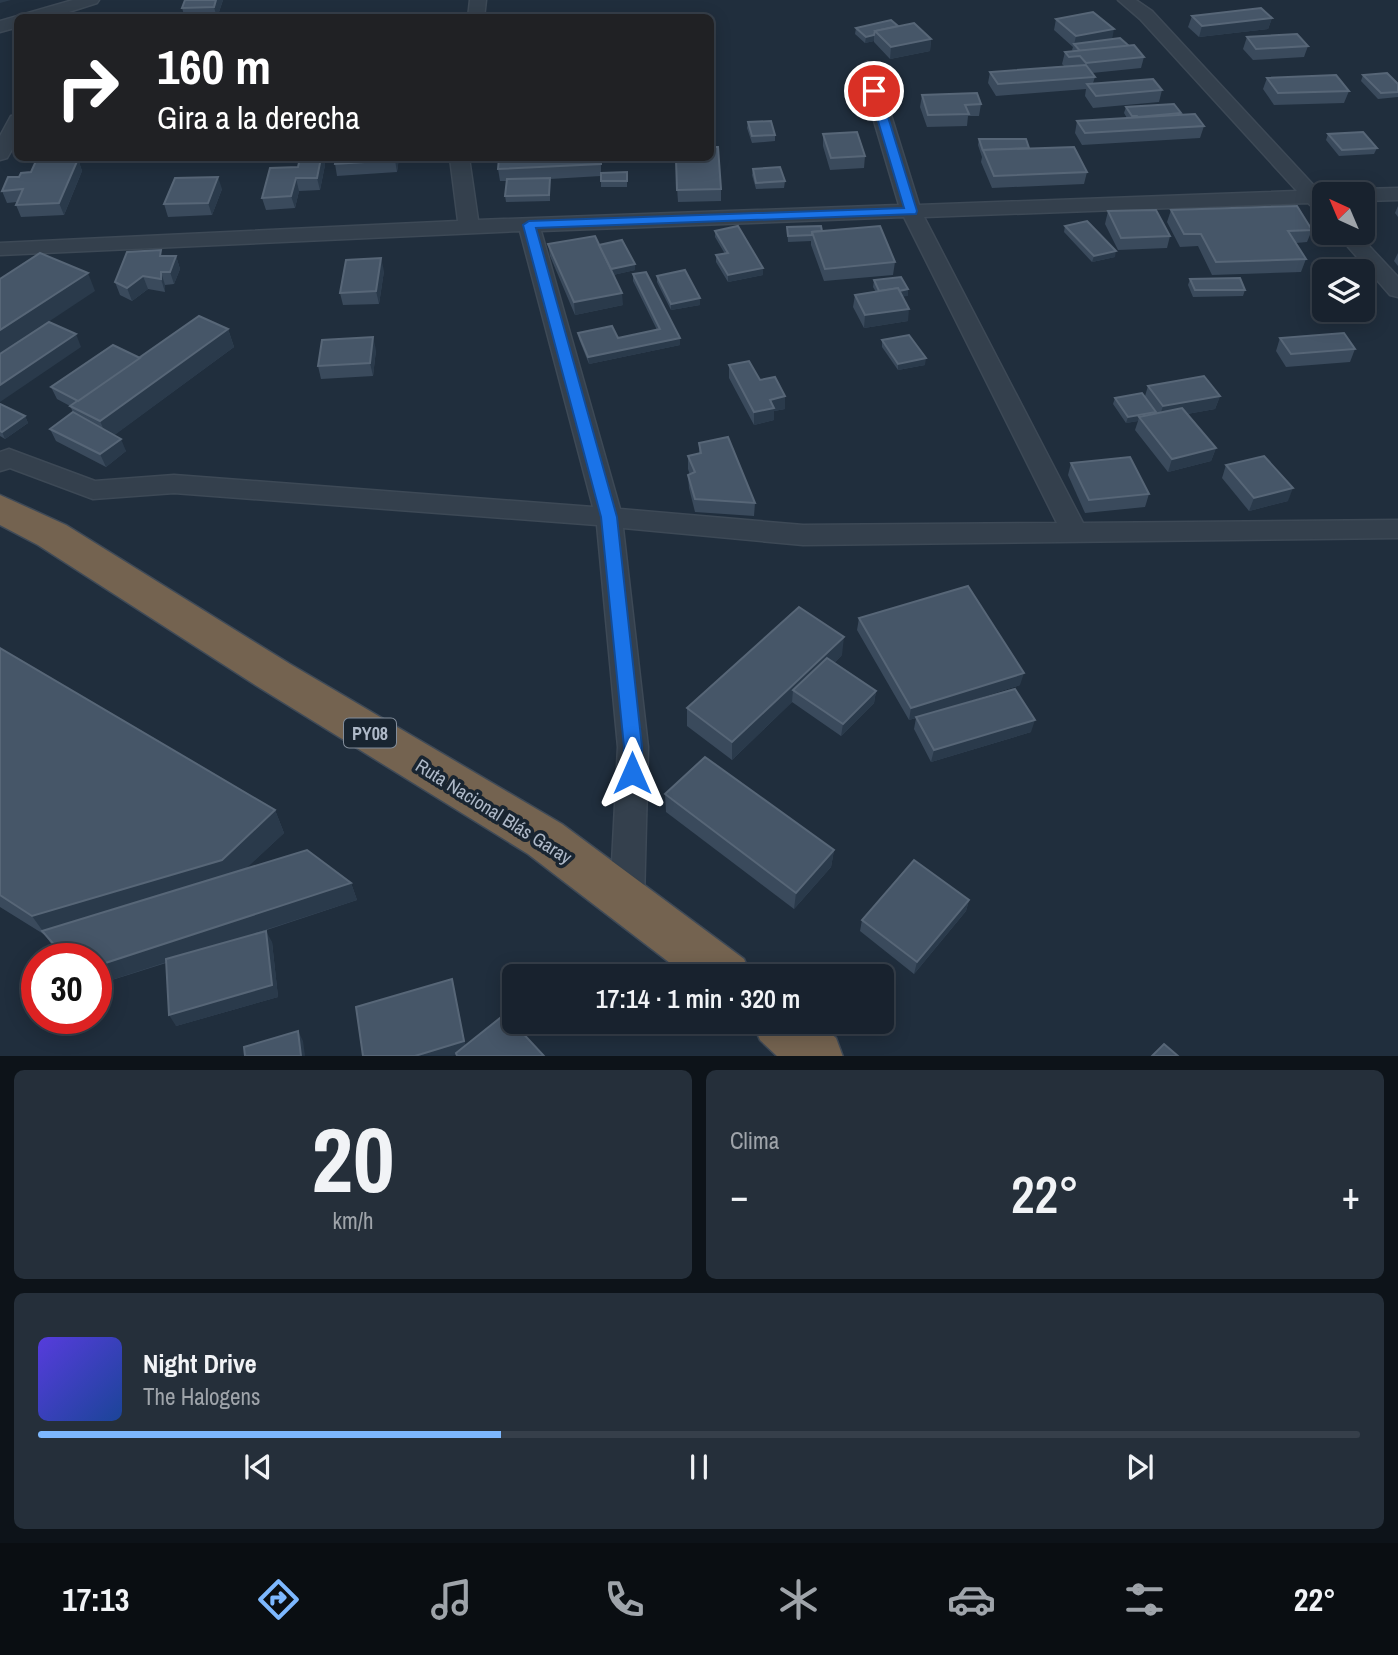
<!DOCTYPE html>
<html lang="es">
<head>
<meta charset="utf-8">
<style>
	:root { --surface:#18222e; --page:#252f3a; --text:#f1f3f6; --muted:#9fa4aa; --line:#363f4a; --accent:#7db8ff }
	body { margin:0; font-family:"Archivo Narrow",sans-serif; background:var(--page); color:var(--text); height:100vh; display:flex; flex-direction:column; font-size:26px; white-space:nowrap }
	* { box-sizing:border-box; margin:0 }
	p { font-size:23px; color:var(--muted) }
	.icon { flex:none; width:38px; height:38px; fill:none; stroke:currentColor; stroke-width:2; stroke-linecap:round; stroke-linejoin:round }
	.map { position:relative; height:1056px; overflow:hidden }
	.details { display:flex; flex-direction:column; gap:14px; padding:14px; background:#0d1319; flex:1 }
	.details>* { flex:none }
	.guide { position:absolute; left:14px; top:14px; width:700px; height:147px; border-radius:10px; box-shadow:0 4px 18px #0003,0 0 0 2px var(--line); background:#202124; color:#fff; overflow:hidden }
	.needle { width:46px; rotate:316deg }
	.fabs { position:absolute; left:1312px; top:182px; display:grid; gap:14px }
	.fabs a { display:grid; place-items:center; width:63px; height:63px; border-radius:10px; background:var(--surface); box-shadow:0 4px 18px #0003,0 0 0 2px var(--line); font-size:35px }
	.speed { position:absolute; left:21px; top:943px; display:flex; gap:14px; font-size:35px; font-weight:700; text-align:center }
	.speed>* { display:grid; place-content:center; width:91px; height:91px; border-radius:50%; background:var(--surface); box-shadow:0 4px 18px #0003,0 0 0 2px var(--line); line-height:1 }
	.speed .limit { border:10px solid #d22; background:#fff; color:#111 }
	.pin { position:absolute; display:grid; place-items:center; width:60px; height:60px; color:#fff; margin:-30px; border:4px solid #fff; border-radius:50%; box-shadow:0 2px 7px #0007 }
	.me { position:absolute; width:77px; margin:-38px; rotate:0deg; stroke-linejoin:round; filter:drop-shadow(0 0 5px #0008) }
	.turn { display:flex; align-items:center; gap:24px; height:147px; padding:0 28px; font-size:32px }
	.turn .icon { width:91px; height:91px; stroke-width:2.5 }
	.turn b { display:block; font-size:49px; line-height:60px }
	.big { font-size:52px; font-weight:600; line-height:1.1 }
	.details .card { flex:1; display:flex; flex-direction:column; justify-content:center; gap:10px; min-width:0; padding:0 24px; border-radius:10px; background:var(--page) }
	.details .dial { align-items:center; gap:0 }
	.dial b { font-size:91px; line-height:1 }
	.song { display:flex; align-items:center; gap:21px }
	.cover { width:84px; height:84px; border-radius:10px; background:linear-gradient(135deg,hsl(250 70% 55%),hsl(220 70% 35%)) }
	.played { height:7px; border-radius:4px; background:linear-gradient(90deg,var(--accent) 35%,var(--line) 35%) }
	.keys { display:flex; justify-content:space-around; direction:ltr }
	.heat { display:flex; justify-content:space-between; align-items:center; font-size:38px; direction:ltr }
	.details .tiles { flex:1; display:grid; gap:14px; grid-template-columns:1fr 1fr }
	.card:last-child { grid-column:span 2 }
	.trip { position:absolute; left:502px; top:964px; width:392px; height:70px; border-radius:10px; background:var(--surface); box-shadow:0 4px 18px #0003,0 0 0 2px var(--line); font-weight:600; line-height:70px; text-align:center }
	.menu { display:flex; height:112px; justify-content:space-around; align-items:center; background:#0a0e12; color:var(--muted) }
	.menu .icon { width:49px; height:49px }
	.menu .selected { color:var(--accent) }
	.menu b { font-size:32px; color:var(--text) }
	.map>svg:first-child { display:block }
</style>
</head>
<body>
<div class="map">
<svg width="1398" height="1057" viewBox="0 0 1398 1057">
	<rect width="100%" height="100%" fill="#202e3d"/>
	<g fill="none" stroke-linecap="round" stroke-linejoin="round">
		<g stroke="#3d4956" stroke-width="3">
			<g id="street">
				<path d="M73 0H99L97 3 50 18H18V27L0 32V21Z"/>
				<path d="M470 0H486L484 18H468Z"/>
				<path d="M1118 0H1136L1152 11 1318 190 1334 194H1325V209C1317 211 1313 208 1308 203L924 217 1083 523 1398 520V538L803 545 623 528 648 747 644 901 639 912 627 916 615 912 610 901 618 747 597 525 174 493 93 499 10 468 0 471V452L9 449 95 481 174 475 593 507 520 231 0 255V243L458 221 450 158H469L478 220 899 205 858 67 867 62 876 67 919 205 1297 191 1140 19ZM904 217 1057 523 803 525 620 509 541 231Z"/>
				<path d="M18 115V139L7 158 0 160V136L11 116Z"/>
				<path d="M1398 188V200L1363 201V194H1354L1363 189Z"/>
				<path d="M1336 233H1357L1398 277V297L1390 295Z"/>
			</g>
		</g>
		<g stroke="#3f4a57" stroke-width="3">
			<g id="highway">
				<path d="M0 495 66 525 290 664 562 824 744 959 751 976H687L528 854 260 688 38 545 0 525Z"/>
				<path d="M752 1022H817L836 1038 843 1057H778L760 1040Z"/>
			</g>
		</g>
		<use href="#street" fill="#34404d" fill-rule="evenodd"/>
		<use href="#highway" fill="#746350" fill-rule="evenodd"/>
	</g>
	<g fill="#3a4a5c">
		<path d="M185 0H223L217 18H185L182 8Z"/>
		<path d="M1192 16 1272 18 1268 29 1199 37 1188 27Z"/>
		<path d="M1056 19 1129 46 1144 57 1141 68 1092 73 1095 77 1093 83 1162 90 1159 102 1093 108 1085 96 1086 89 996 96 988 83 990 72 1064 66 1062 64 1065 52 1073 51 1072 50 1073 47 1054 30Z"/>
		<path d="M898 26 931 39 930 51 890 59 874 42V41L865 43 855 34 856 28Z"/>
		<path d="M1247 37 1308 46 1304 57 1253 60 1243 49Z"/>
		<path d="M1363 75 1398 84V97L1378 99 1361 81Z"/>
		<path d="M1267 78 1349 91 1344 103 1274 105 1263 89Z"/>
		<path d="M922 95 981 104 979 116H968L967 126 927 127 920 107Z"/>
		<path d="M1126 107 1181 113 1180 115 1204 126 1200 138 1082 145 1075 133 1077 121 1127 118 1124 113Z"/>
		<path d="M748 122 775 135V141L752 143 747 128Z"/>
		<path d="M823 134 865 156 864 168 830 170 823 146Z"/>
		<path d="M1328 134 1377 148 1374 154 1339 156 1326 140Z"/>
		<path d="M979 139 1029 148 1087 172 1084 184 992 188 981 162 982 157 978 145Z"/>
		<path d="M300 158H323L325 165 320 190 299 191 295 208 266 210 262 198 298 167Z"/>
		<path d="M399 158 397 172 337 176 335 164Z"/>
		<path d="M601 158V173L627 172V187H601V176L550 179V201L506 202 505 196 507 181H500L498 169Z"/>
		<path d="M675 158 721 189V201L678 202Z"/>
		<path d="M78 159 82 171 64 215 21 217 16 205 17 202 7 203 2 191 19 177Z"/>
		<path d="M753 169 785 181 784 188 756 189 752 175Z"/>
		<path d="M222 189 212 215 168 217 164 204Z"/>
		<path d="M1398 206V217L1395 213Z"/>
		<path d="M1171 210 1312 230 1307 242 1296 243 1306 259 1301 272 1212 275 1198 246 1180 247 1167 222Z"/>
		<path d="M1108 211 1170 236 1167 248 1118 250 1105 224Z"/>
		<path d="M1065 226 1115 257 1092 262 1064 232Z"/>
		<path d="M787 227 822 231 895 262 893 275 824 281 811 245V241L788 242Z"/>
		<path d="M715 231 763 275 728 282 716 262V255L725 254 715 237Z"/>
		<path d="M548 244 599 245 635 264V270L613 275 623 305 575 315 550 256Z"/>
		<path d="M1398 253V266L1394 261Z"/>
		<path d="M164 256H176L180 269 174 284 165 285V292L148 289 132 301 120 295 115 282Z"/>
		<path d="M384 271 379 304 343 305 340 293Z"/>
		<path d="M633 274 680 338V345L589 364 579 339 578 333 618 338 657 330 633 281Z"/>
		<path d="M657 276 700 305 671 310 657 282Z"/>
		<path d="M1190 279 1245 290 1243 296 1193 297 1188 285Z"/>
		<path d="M874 280 908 296H903L908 321 864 328 853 307 855 295 876 292 873 287Z"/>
		<path d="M228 329 234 347 114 435 126 451 106 467 56 441 50 429 73 412 70 406 57 399 51 387Z"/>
		<path d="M1280 338 1355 349 1350 362 1286 367 1276 351Z"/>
		<path d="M882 340 925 365 898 370 882 347Z"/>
		<path d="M376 350 373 376 321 379 318 366Z"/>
		<path d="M729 365 760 380 785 409 774 411V420L754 425 729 378Z"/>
		<path d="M1148 386 1220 396 1215 409 1187 414 1216 448 1211 461 1168 472 1135 430 1138 421 1126 423 1113 404 1115 398 1145 396Z"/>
		<path d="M0 404 25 416 28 423 5 439 0 436Z"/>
		<path d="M699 443 755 503 754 516 695 512 689 488 688 475H690L688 469V456L699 454Z"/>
		<path d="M1071 463 1149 494 1145 507 1085 513 1068 475Z"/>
		<path d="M1226 465 1288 501 1249 511 1222 478Z"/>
		<path d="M859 618 1020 685 956 705 1031 732 931 762 914 729 916 718 909 720 857 630Z"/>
		<path d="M0 648 275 810 284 833 245 869 351 883 357 900 249 936 272 942 278 997 176 1026 166 963 96 985V959H64L54 948 45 935 0 907Z"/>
		<path d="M842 655 834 663 876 691 874 703 841 736 792 702 732 760 687 726V708Z"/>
		<path d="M665 794 834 850 831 867 794 909 666 812Z"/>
		<path d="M969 900 966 911 914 974 860 931 862 920Z"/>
	</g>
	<g fill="#2a3a4b">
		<path d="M0 0H11L0 3Z"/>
		<path d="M216 0H223L217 18 214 7Z"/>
		<path d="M1272 18 1268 29 1199 37 1202 26Z"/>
		<path d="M1114 29 1112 40 1074 45 1076 36Z"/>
		<path d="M874 35V41L865 43 866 37Z"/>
		<path d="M931 39 930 51 890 59 891 47Z"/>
		<path d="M321 158H323L325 165 320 190 317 178Z"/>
		<path d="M395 158H399L397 172 395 160Z"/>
		<path d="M78 159 82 171 64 215 59 203Z"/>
		<path d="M218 177 222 189 212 215 208 203Z"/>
		<path d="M296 178 299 191 295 208 291 196Z"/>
		<path d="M1116 251 1115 257 1092 262 1094 256Z"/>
		<path d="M176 256 180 269 174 284 170 272Z"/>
		<path d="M381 258 384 271 379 304 376 291Z"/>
		<path d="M635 264V270L609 276 608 269Z"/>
		<path d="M763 268V275L728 282V275Z"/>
		<path d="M161 272 165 285V292L161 279Z"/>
		<path d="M88 273 95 291 0 354V330Z"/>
		<path d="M143 276 148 289 132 301 127 288Z"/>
		<path d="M908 289V296L879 299 880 293Z"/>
		<path d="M622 293 623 305 575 315 574 302Z"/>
		<path d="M700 298V305L671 310V304Z"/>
		<path d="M909 309 908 321 864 328 865 315Z"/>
		<path d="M228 329 234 347 108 440 100 421Z"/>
		<path d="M76 334 81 347 0 402V385Z"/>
		<path d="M373 337 376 350 373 376 370 363Z"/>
		<path d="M680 338V345L589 364 588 357Z"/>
		<path d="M926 358 925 365 898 370V364Z"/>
		<path d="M785 396V409L774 411V420L754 425V412L770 400Z"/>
		<path d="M1220 396 1215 409 1159 419 1163 406Z"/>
		<path d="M1156 412 1154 418 1139 417 1138 421 1126 423 1128 417Z"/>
		<path d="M25 416 28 423 5 439 2 432Z"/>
		<path d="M121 439 126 451 106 467 100 454Z"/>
		<path d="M1216 448 1211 461 1168 472 1172 459Z"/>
		<path d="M1293 488 1288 501 1249 511 1254 498Z"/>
		<path d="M844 637 842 655 800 695 793 690 792 702 732 760V742Z"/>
		<path d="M1024 673 1020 685 909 720 911 708Z"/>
		<path d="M876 691 874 703 841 736 843 724Z"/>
		<path d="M1035 720 1031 732 931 762 934 750Z"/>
		<path d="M275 810 284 833 233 881 47 937 32 916Z"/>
		<path d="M834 850 831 867 794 909 796 893Z"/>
		<path d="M351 883 357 900 96 985V966Z"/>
		<path d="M969 900 966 911 914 974 917 962Z"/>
		<path d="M266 931 272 942 278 997 176 1026 169 1015Z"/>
		<path d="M452 979 467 1052 453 1056H415Z"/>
		<path d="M298 1031 303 1041 305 1056H301Z"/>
	</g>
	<g fill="#465668" stroke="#576677" stroke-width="2">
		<path d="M185 0H216L214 7 182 8Z"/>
		<path d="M1261 8 1272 18 1202 26 1192 16Z"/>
		<path d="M1093 12 1114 29 1076 36 1056 19Z"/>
		<path d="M891 20 898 26 875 31 874 35 866 37 856 28Z"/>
		<path d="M914 23 931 39 891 47 875 31Z"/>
		<path d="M1297 34 1308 46 1256 49 1247 37Z"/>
		<path d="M1120 38 1129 46 1080 51 1074 44Z"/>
		<path d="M1134 45 1144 57 1086 63 1080 56 1069 57 1065 52Z"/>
		<path d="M1086 65 1095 77 998 84 990 72Z"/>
		<path d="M1387 73 1398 84V92L1381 93 1363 75Z"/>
		<path d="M1336 75 1349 91 1278 93 1267 78Z"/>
		<path d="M1153 79 1162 90 1096 96 1087 84Z"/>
		<path d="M977 93 981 104 965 105 969 114 928 115 922 95Z"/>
		<path d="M1174 104 1181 113 1138 117 1137 116H1132L1126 107Z"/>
		<path d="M1195 114 1204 126 1085 133 1077 121Z"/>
		<path d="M771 121 775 135 752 136 748 122Z"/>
		<path d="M857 132 865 156 831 158 823 134Z"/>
		<path d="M1363 132 1377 148 1342 150 1328 134Z"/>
		<path d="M979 139H1026L1029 148 983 150V151Z"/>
		<path d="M710 147H718L721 189 677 190 676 158H710Z"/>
		<path d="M1074 147 1087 172 994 176 983 150Z"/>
		<path d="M300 158H321L317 178H296L291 196 262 198 270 168 298 167Z"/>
		<path d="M336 158H395V160L335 164Z"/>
		<path d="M499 158H601V164L498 169Z"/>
		<path d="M78 159 59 203 16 205 23 189 2 191 8 177H19L21 173 31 172 36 161Z"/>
		<path d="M780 167 785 181 756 183 753 169Z"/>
		<path d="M627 172V181H601V173Z"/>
		<path d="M218 177 208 203 164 204 175 178Z"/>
		<path d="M550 178 549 195 505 196 507 179Z"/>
		<path d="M1297 206 1312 230 1288 231 1306 259 1216 262 1201 234H1184L1171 210Z"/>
		<path d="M1156 210 1170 236 1121 238 1108 211Z"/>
		<path d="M1087 221 1116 251 1094 256 1065 226Z"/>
		<path d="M738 226 763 268 728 275 716 255 728 253 715 231Z"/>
		<path d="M821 226 822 231 812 232V235L788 236 787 227Z"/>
		<path d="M880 226 895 262 825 269 812 232Z"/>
		<path d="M595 236 622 293 574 302 548 244Z"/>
		<path d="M622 240 635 264 611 269 599 245Z"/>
		<path d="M161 250 160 256H176L170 272H161V279L143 276 127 288 115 282 127 252Z"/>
		<path d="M40 253 88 273 0 330V279Z"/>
		<path d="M381 258 376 291 340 293 346 260Z"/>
		<path d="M685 270 700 298 671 304 657 276Z"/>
		<path d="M646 272 680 338 588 357 578 333 612 326 618 338 660 329 633 274Z"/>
		<path d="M901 277 908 289 899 291 898 288 879 291 874 280Z"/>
		<path d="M1240 278 1245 290H1195L1190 279Z"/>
		<path d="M898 288 909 309 865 315 855 295Z"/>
		<path d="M199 316 228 329 100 421 70 406Z"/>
		<path d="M49 322 76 334 0 385V354Z"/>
		<path d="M1344 333 1355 349 1291 354 1280 338Z"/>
		<path d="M909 335 926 358 898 364 882 340Z"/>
		<path d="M373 337 370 363 318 366 322 340Z"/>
		<path d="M113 345 140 358 78 401 51 387Z"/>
		<path d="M749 361 760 380 775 377 785 396 770 400 774 408 754 412 729 365Z"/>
		<path d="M1204 376 1220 396 1163 406 1148 386Z"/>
		<path d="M1142 393 1156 412 1128 417 1115 398Z"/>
		<path d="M0 404 25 416 2 432 0 431Z"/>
		<path d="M1182 408 1216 448 1172 459 1139 417Z"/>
		<path d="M73 412 121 439 100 454 50 429Z"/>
		<path d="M728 437 755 503 695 499 688 475 695 472 688 456 701 453 699 443Z"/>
		<path d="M1264 456 1293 488 1254 498 1226 465Z"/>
		<path d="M1130 457 1149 494 1089 500 1071 463Z"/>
		<path d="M968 586 1024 673 911 708 859 618Z"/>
		<path d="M799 607 844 637 732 742 687 708Z"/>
		<path d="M0 648 275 810 222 860 32 916 0 895Z"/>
		<path d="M827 658 876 691 843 724 793 690Z"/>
		<path d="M1015 689 1035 720 934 750 916 717Z"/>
		<path d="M705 757 834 850 796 893 665 794Z"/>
		<path d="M307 850 351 883 96 966V959H67L42 931Z"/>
		<path d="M914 860 969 900 917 962 862 920Z"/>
		<path d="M266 931 272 985 169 1015 166 959Z"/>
		<path d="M452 979 464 1041 415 1056H363L356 1007Z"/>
		<path d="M505 1014 544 1056H457L456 1053Z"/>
		<path d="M298 1031 301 1056H245L244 1047Z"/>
		<path d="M1164 1044 1178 1056H1152Z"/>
	</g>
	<path fill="#1a73e8" stroke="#114b97" stroke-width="2" d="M870 88 880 91 917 211 916 214 536 228 617 517 642 747V773L639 779 632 781 626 779 623 773 624 747 601 517 523 225 529 221 904 208 869 91Z"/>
	<g text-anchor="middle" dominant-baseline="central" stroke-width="7" stroke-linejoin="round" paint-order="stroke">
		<rect fill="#192531" stroke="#828d9b" stroke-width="2" x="344" y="718.5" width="52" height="29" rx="5"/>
		<g font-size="18" font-weight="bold" fill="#afbac9">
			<text x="370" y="733">PY08</text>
		</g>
		<g font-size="19" fill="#afbac9" stroke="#192531">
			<text transform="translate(494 811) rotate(32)">Ruta Nacional Blás Garay</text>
		</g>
	</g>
</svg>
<div class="fabs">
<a><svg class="needle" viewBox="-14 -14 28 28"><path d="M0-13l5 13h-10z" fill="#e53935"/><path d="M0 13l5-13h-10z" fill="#9fa4aa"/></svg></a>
<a><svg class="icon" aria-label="layers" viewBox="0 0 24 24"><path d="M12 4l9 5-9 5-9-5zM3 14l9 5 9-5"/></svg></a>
</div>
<div class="speed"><div class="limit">30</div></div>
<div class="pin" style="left:874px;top:91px;background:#d93025"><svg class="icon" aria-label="arrive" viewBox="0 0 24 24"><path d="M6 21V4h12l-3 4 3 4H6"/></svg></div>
<svg class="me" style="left:632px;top:773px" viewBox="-20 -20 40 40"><path d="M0-17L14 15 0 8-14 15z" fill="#1a73e8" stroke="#fff" stroke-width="4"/></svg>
<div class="trip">17:14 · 1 min · 320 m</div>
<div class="guide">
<div class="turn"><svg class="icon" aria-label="right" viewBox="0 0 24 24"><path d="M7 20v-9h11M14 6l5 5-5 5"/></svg><div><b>160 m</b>Gira a la derecha</div></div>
</div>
</div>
<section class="details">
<div class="tiles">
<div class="card dial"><b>20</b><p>km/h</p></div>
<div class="card"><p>Clima</p>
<div class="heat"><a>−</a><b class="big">22°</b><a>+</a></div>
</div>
<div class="card">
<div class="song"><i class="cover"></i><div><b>Night Drive</b><p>The Halogens</p></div></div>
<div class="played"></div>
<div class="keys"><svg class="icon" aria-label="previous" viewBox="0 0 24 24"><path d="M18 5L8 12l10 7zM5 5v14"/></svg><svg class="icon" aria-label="pause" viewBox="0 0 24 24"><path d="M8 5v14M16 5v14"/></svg><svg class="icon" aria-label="next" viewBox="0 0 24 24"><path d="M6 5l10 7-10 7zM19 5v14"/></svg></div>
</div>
</div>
</section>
<nav class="menu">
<b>17:13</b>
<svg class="icon selected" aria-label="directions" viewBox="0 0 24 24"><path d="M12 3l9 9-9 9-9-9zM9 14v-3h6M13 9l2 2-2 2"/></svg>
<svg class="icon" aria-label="music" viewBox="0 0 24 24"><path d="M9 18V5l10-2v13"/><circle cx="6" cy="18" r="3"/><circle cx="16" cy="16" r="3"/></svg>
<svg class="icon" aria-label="phone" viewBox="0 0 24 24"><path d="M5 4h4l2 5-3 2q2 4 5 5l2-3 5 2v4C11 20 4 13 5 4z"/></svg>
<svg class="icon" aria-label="climate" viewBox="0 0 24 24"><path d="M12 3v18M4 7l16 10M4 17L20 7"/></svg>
<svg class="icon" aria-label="car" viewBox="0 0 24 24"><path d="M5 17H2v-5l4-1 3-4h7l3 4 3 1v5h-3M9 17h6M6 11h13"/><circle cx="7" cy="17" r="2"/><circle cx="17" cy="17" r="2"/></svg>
<svg class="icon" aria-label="filters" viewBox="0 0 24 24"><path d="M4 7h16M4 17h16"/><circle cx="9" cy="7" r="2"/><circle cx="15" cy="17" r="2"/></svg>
<b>22°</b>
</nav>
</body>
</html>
